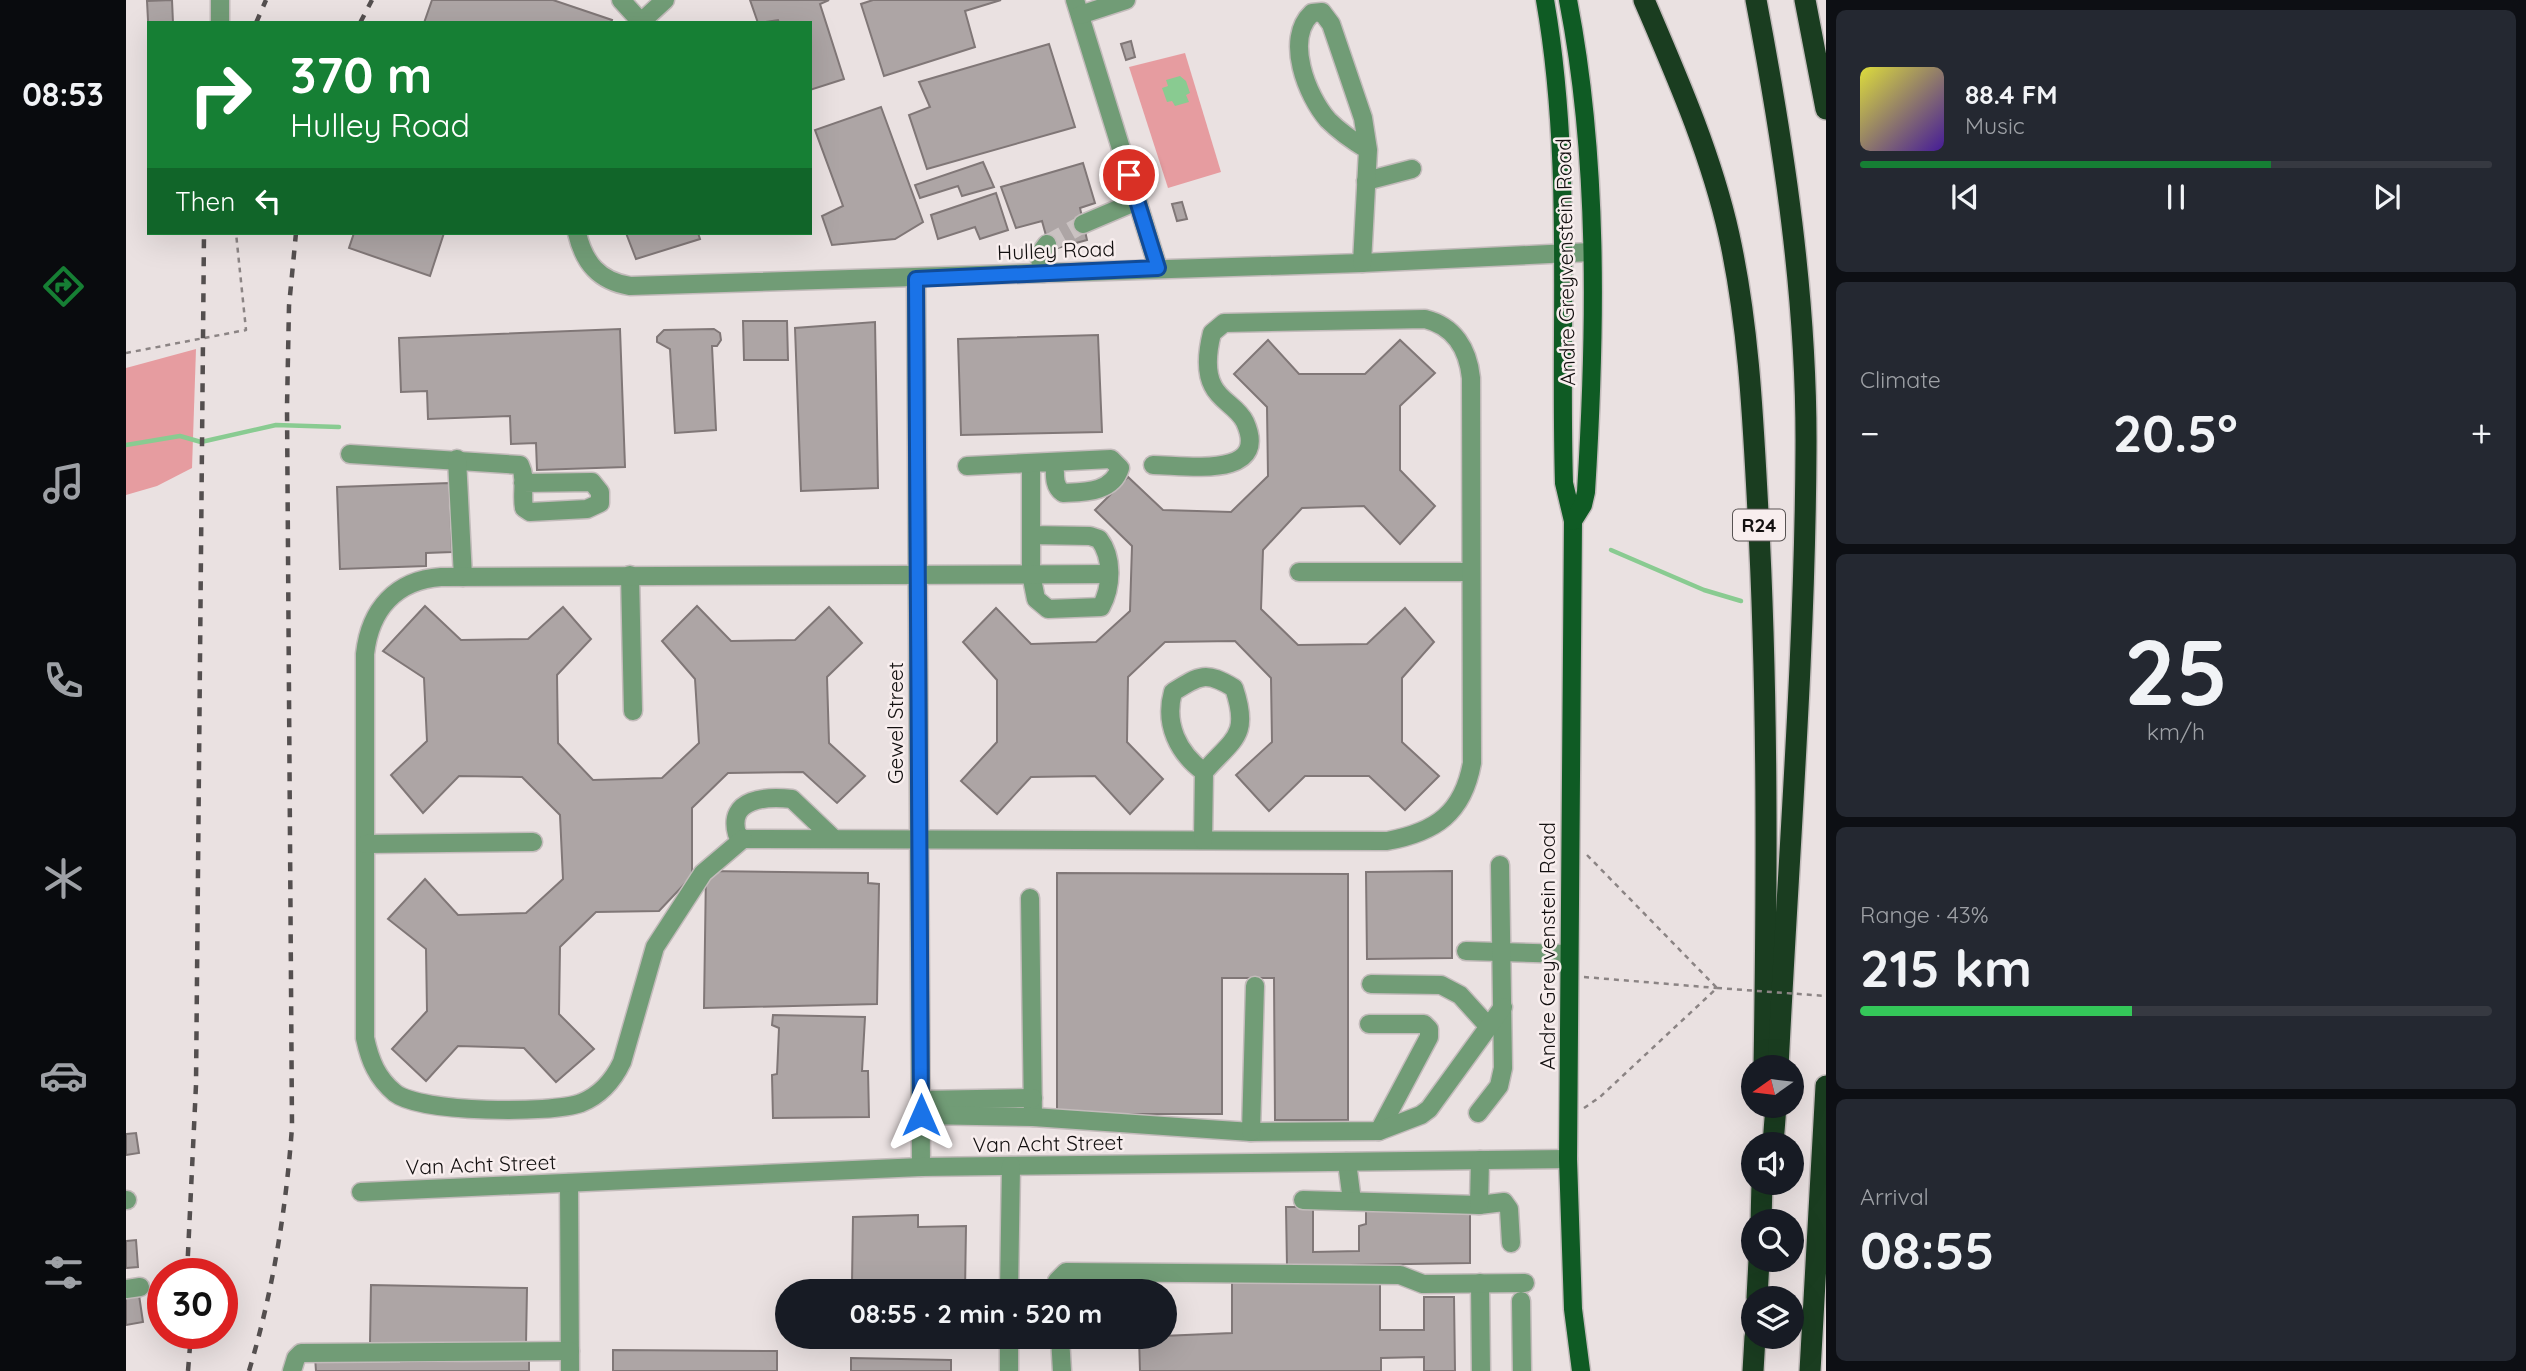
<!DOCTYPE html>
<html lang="en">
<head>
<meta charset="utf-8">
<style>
	:root { --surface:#171b24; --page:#242831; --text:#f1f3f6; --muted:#9ea1a6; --line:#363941; --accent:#167f34 }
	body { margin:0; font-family:Quicksand,sans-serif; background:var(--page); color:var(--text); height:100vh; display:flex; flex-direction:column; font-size:26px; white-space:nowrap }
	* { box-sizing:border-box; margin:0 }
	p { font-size:23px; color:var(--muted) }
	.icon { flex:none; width:38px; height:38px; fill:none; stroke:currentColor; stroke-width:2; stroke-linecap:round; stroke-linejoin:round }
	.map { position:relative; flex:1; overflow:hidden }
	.sheet { display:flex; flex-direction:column; gap:10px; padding:10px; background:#0d0f14; width:700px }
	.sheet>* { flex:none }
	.guide { position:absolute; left:21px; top:21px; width:665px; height:214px; border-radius:0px; box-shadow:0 7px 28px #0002; background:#167f34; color:#fff; overflow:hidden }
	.needle { width:46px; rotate:256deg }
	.buttons { position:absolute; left:1615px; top:1055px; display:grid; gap:14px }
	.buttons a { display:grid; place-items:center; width:63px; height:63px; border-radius:50%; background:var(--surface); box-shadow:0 7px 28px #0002; font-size:35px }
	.speed { position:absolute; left:21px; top:1258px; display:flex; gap:14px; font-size:35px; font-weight:700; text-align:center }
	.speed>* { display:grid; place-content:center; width:91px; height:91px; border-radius:50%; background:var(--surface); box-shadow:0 7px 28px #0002; line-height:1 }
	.speed .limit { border:10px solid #d22; background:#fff; color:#111 }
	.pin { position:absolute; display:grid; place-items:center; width:60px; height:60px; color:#fff; margin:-30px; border:4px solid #fff; border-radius:50%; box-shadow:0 2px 7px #0007 }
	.me { position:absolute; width:77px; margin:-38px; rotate:0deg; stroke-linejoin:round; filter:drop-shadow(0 0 5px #0008) }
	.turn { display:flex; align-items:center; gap:24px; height:147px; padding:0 28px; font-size:32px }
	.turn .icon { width:91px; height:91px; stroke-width:2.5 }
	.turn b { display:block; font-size:49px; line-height:60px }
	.then { display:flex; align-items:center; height:66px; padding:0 28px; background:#0003; gap:14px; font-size:26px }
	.big { font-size:52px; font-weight:700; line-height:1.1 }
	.sheet .widget { flex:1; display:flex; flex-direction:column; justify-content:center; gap:10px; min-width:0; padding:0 24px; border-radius:10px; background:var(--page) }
	.sheet .dial { align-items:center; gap:0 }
	.dial b { font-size:91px; line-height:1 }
	.song { display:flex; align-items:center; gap:21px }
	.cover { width:84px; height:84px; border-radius:10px; background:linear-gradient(135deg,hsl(60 70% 55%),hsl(260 70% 35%)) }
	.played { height:7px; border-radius:4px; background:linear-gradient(90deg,var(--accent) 65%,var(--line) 65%) }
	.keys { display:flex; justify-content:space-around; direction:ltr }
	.heat { display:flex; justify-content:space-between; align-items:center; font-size:38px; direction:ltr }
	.charge { height:10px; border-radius:5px; background:linear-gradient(90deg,#34c759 43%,var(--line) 0) }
	.trip { position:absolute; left:649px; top:1279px; width:402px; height:70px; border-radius:35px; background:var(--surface); box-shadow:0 7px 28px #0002; font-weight:700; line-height:70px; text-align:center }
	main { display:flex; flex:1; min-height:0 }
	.menu { display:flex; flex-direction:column; width:126px; justify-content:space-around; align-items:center; background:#090b0e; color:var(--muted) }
	.menu .icon { width:49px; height:49px }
	.menu .selected { color:var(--accent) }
	.menu b { font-size:32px; color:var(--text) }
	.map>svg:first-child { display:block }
</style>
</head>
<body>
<main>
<nav class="menu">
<b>08:53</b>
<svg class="icon selected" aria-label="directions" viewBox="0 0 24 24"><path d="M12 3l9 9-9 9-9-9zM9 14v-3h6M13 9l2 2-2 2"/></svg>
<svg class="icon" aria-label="music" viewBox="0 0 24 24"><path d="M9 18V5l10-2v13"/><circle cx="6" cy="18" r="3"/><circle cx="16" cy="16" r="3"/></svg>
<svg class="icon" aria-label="phone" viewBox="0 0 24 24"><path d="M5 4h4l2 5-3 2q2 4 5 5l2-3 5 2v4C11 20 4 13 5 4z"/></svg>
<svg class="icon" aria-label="climate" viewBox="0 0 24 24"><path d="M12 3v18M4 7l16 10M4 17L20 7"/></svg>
<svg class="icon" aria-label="car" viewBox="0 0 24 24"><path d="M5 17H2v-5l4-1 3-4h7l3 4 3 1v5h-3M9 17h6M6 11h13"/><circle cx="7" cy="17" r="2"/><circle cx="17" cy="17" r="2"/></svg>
<svg class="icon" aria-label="filters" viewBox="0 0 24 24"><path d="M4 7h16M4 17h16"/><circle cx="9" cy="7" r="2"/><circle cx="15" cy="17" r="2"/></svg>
</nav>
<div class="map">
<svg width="1700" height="1371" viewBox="0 0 1700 1371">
	<rect width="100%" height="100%" fill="#eae1e1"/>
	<g fill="#e69ca0">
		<path d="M1059 53 1095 172 1042 188 1003 67Z"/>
		<path d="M70 349 66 468 31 486 0 495V368Z"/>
	</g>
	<path fill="#89cb91" d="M1054 76 1060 81 1064 93 1060 95 1063 102 1049 106 1046 101 1041 102 1036 88 1042 86 1040 80Z"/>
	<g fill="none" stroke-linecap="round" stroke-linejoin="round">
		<g stroke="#89cb91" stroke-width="4.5">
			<path d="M0 445 54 436 75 442 150 425 213 427"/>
			<path d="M1485 550 1578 590 1615 601"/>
		</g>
	</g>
	<g fill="#ada5a5" stroke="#807777" stroke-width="2">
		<path d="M46 0 47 23H23V39L21 1Z"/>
		<path d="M306 0H427L486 20 485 23H298Z"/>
		<path d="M624 0H703L694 4 718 79 684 90V23H653L652 20 632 23Z"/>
		<path d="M747 0H875L839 11 849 47 758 76 735 4Z"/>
		<path d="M1005 41 1009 57 1000 60 995 44Z"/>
		<path d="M923 44 949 127 801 169 783 115 804 107 793 82Z"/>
		<path d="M755 107 797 222 769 239 706 245 696 216 717 206 689 130Z"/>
		<path d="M857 162 868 187 836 196 832 186 794 198 789 185Z"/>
		<path d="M957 163 969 203 954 208 961 240 924 250 916 221 890 228 875 187Z"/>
		<path d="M870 193 882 230 854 239 849 227 812 239 805 215Z"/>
		<path d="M1056 202 1061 219 1051 221 1046 204Z"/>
		<path d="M228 233H318L304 276 223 248Z"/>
		<path d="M500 233H572L574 239 510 259Z"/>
		<path d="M617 321H661L662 360H618Z"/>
		<path d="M749 322 752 488 675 491 669 328Z"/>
		<path d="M494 329 499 467 411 470 410 443 385 444 384 416 302 419 301 391 275 392 273 338Z"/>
		<path d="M588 329 594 333 595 340 591 346H586L590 430 549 433 544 349 531 342V337L538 330Z"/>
		<path d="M972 335 976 432 835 435 832 339Z"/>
		<path d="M1142 340 1173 374H1239L1274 340 1309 373 1274 406V470L1309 506 1274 544 1238 506 1176 508 1137 550 1135 609 1172 645 1241 644 1279 608 1308 642 1276 678V742L1313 776 1279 810 1243 776H1179L1143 811 1110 775 1146 742 1145 678 1109 641 1039 642 1002 677 1001 742 1037 779 1004 814 969 776 905 777 871 814 835 781 871 742V680L837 642 870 608 905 644 970 642 1004 611 1006 546 969 510 1002 477 1037 510 1105 512 1142 476 1141 407 1108 374Z"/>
		<path d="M323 483 326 552 300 553V566L214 569 211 487Z"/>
		<path d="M299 606 335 640 402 639 437 607 465 639 431 675 432 743 467 780 536 778 573 743 569 679 536 641 571 606 605 641 669 640 703 607 736 643 701 677 703 743 739 776 711 803 677 772 602 773 566 808V876L533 911 470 912 434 947 433 1014 468 1049 430 1082 398 1048 332 1046 300 1081 266 1049 301 1011 300 949 262 919 299 879 332 915 400 913 437 879 434 815 396 777 333 776 297 813 265 775 301 741 298 678 257 651Z"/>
		<path d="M580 871 742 873V883L753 884 751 1004 578 1008Z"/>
		<path d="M1326 871V958L1241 959 1240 872Z"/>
		<path d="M931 873 1222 874V1120H1149L1148 978H1096V1114H931Z"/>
		<path d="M647 1015 739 1017 736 1071H742L743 1117 647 1118 646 1075 651 1074 653 1028 646 1025Z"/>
		<path d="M10 1133 13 1153 0 1155V1134Z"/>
		<path d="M1160 1207H1187V1252L1233 1251V1226L1240 1224V1210L1344 1209V1263L1161 1266Z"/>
		<path d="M792 1215V1227L840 1226 839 1292H793V1283L726 1284 727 1217Z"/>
		<path d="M10 1240 12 1267 0 1268V1241Z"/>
		<path d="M1254 1278V1330H1298V1297H1328L1329 1371H1298V1357L1255 1358V1371H1014L1013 1337 1106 1333V1279Z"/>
		<path d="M245 1285 401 1288 400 1345 244 1343Z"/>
		<path d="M13 1295 17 1322 0 1325V1297Z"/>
		<path d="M487 1350 651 1351V1371H487Z"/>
		<path d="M274 1355 275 1362 403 1360V1371H190L189 1357Z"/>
		<path d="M725 1358 825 1360V1371H725Z"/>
	</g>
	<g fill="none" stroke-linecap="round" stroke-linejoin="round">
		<path stroke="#cac2c2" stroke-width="18" stroke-dasharray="18 9" stroke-linecap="butt" d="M921 244 957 224"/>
		<g stroke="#c3bbbb" stroke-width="21">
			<g id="minor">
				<path d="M495 0 515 22"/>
				<path d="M949 0 1032 268"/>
				<path d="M954 15 1000 0"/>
				<path d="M94 23V0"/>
				<path d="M514 23 539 0"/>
				<path d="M1240 181 1286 169"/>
				<path d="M957 224 1011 201"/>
				<path d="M451 233C458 263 473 281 504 286L1236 263 1465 252"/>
				<path d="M1236 263 1242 150C1227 141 1214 132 1202 120 1181 96 1158 39 1186 13L1196 12 1205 24 1237 118 1242 150"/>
				<path d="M917 273 913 255 921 244"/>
				<path d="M790 279 795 1167"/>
				<path d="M224 454 394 465C401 479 395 494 398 508L404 512 461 509 474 503V492L466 482 397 483"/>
				<path d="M331 459 337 577"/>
				<path d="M905 465V574L910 599 922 609 975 607C986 587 987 557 973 539L964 536 905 535"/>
				<path d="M841 466 985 459 994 468C986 493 958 492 937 493 927 486 929 474 929 463"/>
				<path d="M1173 572H1345"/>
				<path d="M504 575 507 711"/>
				<path d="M707 838 666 799C641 796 601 798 611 834L617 839 1261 841C1310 832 1337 813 1346 763L1345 378C1342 349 1328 326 1299 319L1098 323 1086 333C1082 349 1079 371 1087 386 1094 401 1112 407 1119 422 1145 480 1059 465 1027 465"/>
				<path d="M617 839 577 873 529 947 496 1062C487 1081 475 1095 455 1103 425 1114 295 1113 269 1093 251 1078 244 1061 239 1038V654C244 609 270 580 315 577L983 574"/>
				<path d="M1077 840 1078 772C1108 738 1124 736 1108 688 1080 671 1074 675 1047 692 1038 724 1052 753 1078 772"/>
				<path d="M240 844 407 842"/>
				<path d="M904 898 907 1117"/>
				<path d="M1340 951 1443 954"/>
				<path d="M1245 984 1315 985 1334 995 1363 1027"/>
				<path d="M1243 1024H1298L1303 1029V1037L1253 1131"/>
				<path d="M795 1100 907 1098"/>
				<path d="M1352 1113 1373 1086 1377 1068 1374 865"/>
				<path d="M795 1115 907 1117 1125 1132 1253 1131 1295 1115 1303 1109 1377 1007"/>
				<path d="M1125 1132 1129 986"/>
				<path d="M1221 1162 1226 1201"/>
				<path d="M443 1183 444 1371"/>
				<path d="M235 1192 795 1167 1442 1159"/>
				<path d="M0 1200H1"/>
				<path d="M1177 1200 1353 1205 1378 1202 1383 1209 1385 1243"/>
				<path d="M1353 1205 1354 1160"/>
				<path d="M1354 1283 1355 1371"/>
				<path d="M0 1289 14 1287"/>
				<path d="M883 1292 885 1166"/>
				<path d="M932 1292 931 1281 940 1272 1274 1275 1297 1284 1399 1283"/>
				<path d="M1395 1301 1396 1371"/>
				<path d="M934 1337 936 1371"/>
				<path d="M166 1371 170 1358 175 1353 444 1351"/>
				<path d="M883 1371V1337"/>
			</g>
		</g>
		<g stroke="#c3bbbb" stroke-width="21">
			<g id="major">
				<path d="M1419 0C1447 159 1433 323 1438 483L1447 521 1442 1159 1447 1309 1455 1371"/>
				<path d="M1442 0C1473 159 1470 331 1460 492L1457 505 1447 521"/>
			</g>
		</g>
		<g stroke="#c3bbbb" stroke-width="24">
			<g id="highway">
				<path d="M1518 0C1551 77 1585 154 1603 235 1623 326 1627 419 1632 512 1642 697 1641 882 1638 1068"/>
				<path d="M1630 0C1658 147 1681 299 1680 449 1679 655 1662 862 1652 1068"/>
				<path d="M1679 0 1700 109"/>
				<path d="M1647 1144 1650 1106"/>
				<path d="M1635 1222 1636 1183"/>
				<path d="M1631 1298 1633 1260"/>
				<path d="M1627 1371 1629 1337"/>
				<path d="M1684 1371 1700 1086"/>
			</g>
		</g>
		<g stroke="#8b8484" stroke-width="2.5" stroke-dasharray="5 5" stroke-linecap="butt">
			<path d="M0 353 120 330 110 233"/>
			<path d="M1461 855 1591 988"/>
			<path d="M1458 977 1591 988"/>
			<path d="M1458 1108 1474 1097 1591 988"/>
		</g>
		<use href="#minor" stroke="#719c76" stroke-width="18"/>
		<use href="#major" stroke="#0f5b24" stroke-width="18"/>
		<use href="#highway" stroke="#1a3d20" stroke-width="21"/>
		<g stroke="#544f4f" stroke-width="4.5" stroke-dasharray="9 9" stroke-linecap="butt">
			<path d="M130 23 140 0"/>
			<path d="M234 23 246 0"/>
			<path d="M61 1274 70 1085 78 233"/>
			<path d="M62 1371 65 1334"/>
			<path d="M123 1371C147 1291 160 1210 166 1127L161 407 163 306 170 233"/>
		</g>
		<path stroke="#8b8484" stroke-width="2.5" stroke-dasharray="5 5" stroke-linecap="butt" d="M1591 988 1700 996"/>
	</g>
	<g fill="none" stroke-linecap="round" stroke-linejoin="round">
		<g stroke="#114b97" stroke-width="18">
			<path id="route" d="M795 1115 790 279 1032 268 1003 175"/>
		</g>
		<use href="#route" stroke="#1a73e8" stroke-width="12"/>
	</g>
	<g text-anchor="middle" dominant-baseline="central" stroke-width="5" stroke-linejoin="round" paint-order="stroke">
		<rect fill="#f8eeee" stroke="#585353" stroke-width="2" x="1607" y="509.5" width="52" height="31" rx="5"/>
		<g font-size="19" font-weight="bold" fill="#131010">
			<text x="1633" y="525">R24</text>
		</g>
		<g font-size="21" fill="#131010" stroke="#f8eeee">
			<text transform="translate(930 250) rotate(-2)">Hulley Road</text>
			<text transform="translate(1439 262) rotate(-91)">Andre Greyvenstein Road</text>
			<text transform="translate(769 723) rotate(-90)">Gewel Street</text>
			<text transform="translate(1421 946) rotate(-90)">Andre Greyvenstein Road</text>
			<text transform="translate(922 1143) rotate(-1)">Van Acht Street</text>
			<text transform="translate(355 1164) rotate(-2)">Van Acht Street</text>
		</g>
	</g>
</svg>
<div class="buttons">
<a><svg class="needle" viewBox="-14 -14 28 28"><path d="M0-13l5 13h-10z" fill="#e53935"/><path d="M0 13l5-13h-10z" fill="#9ea1a6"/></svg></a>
<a><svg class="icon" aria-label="sound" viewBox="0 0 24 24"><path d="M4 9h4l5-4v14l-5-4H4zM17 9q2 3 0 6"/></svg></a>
<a><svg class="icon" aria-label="search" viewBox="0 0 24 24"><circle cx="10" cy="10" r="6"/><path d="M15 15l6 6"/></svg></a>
<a><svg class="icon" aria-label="layers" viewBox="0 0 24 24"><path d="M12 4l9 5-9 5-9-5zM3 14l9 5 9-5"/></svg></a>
</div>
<div class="speed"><div class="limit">30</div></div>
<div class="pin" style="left:1003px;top:175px;background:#d93025"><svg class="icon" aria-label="arrive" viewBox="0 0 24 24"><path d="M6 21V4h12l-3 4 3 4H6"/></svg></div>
<svg class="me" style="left:795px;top:1115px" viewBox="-20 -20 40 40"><path d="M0-17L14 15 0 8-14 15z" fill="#1a73e8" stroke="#fff" stroke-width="4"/></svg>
<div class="trip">08:55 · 2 min · 520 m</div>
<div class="guide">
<div class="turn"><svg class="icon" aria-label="right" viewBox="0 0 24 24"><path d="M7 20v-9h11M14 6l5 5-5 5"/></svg><div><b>370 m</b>Hulley Road</div></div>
<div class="then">Then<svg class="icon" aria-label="left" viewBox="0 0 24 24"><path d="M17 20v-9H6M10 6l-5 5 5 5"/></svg></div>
</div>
</div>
<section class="sheet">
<div class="widget">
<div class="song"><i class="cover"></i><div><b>88.4 FM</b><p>Music</p></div></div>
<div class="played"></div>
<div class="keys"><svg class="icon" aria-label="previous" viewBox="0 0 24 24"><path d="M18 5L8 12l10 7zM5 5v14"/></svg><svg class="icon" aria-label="pause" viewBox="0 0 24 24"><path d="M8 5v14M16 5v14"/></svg><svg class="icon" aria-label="next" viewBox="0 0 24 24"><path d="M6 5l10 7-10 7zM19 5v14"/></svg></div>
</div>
<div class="widget"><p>Climate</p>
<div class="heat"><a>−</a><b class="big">20.5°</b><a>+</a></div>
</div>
<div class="widget dial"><b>25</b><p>km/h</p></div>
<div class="widget"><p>Range · 43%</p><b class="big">215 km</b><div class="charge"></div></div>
<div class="widget"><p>Arrival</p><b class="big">08:55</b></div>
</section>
</main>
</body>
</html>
